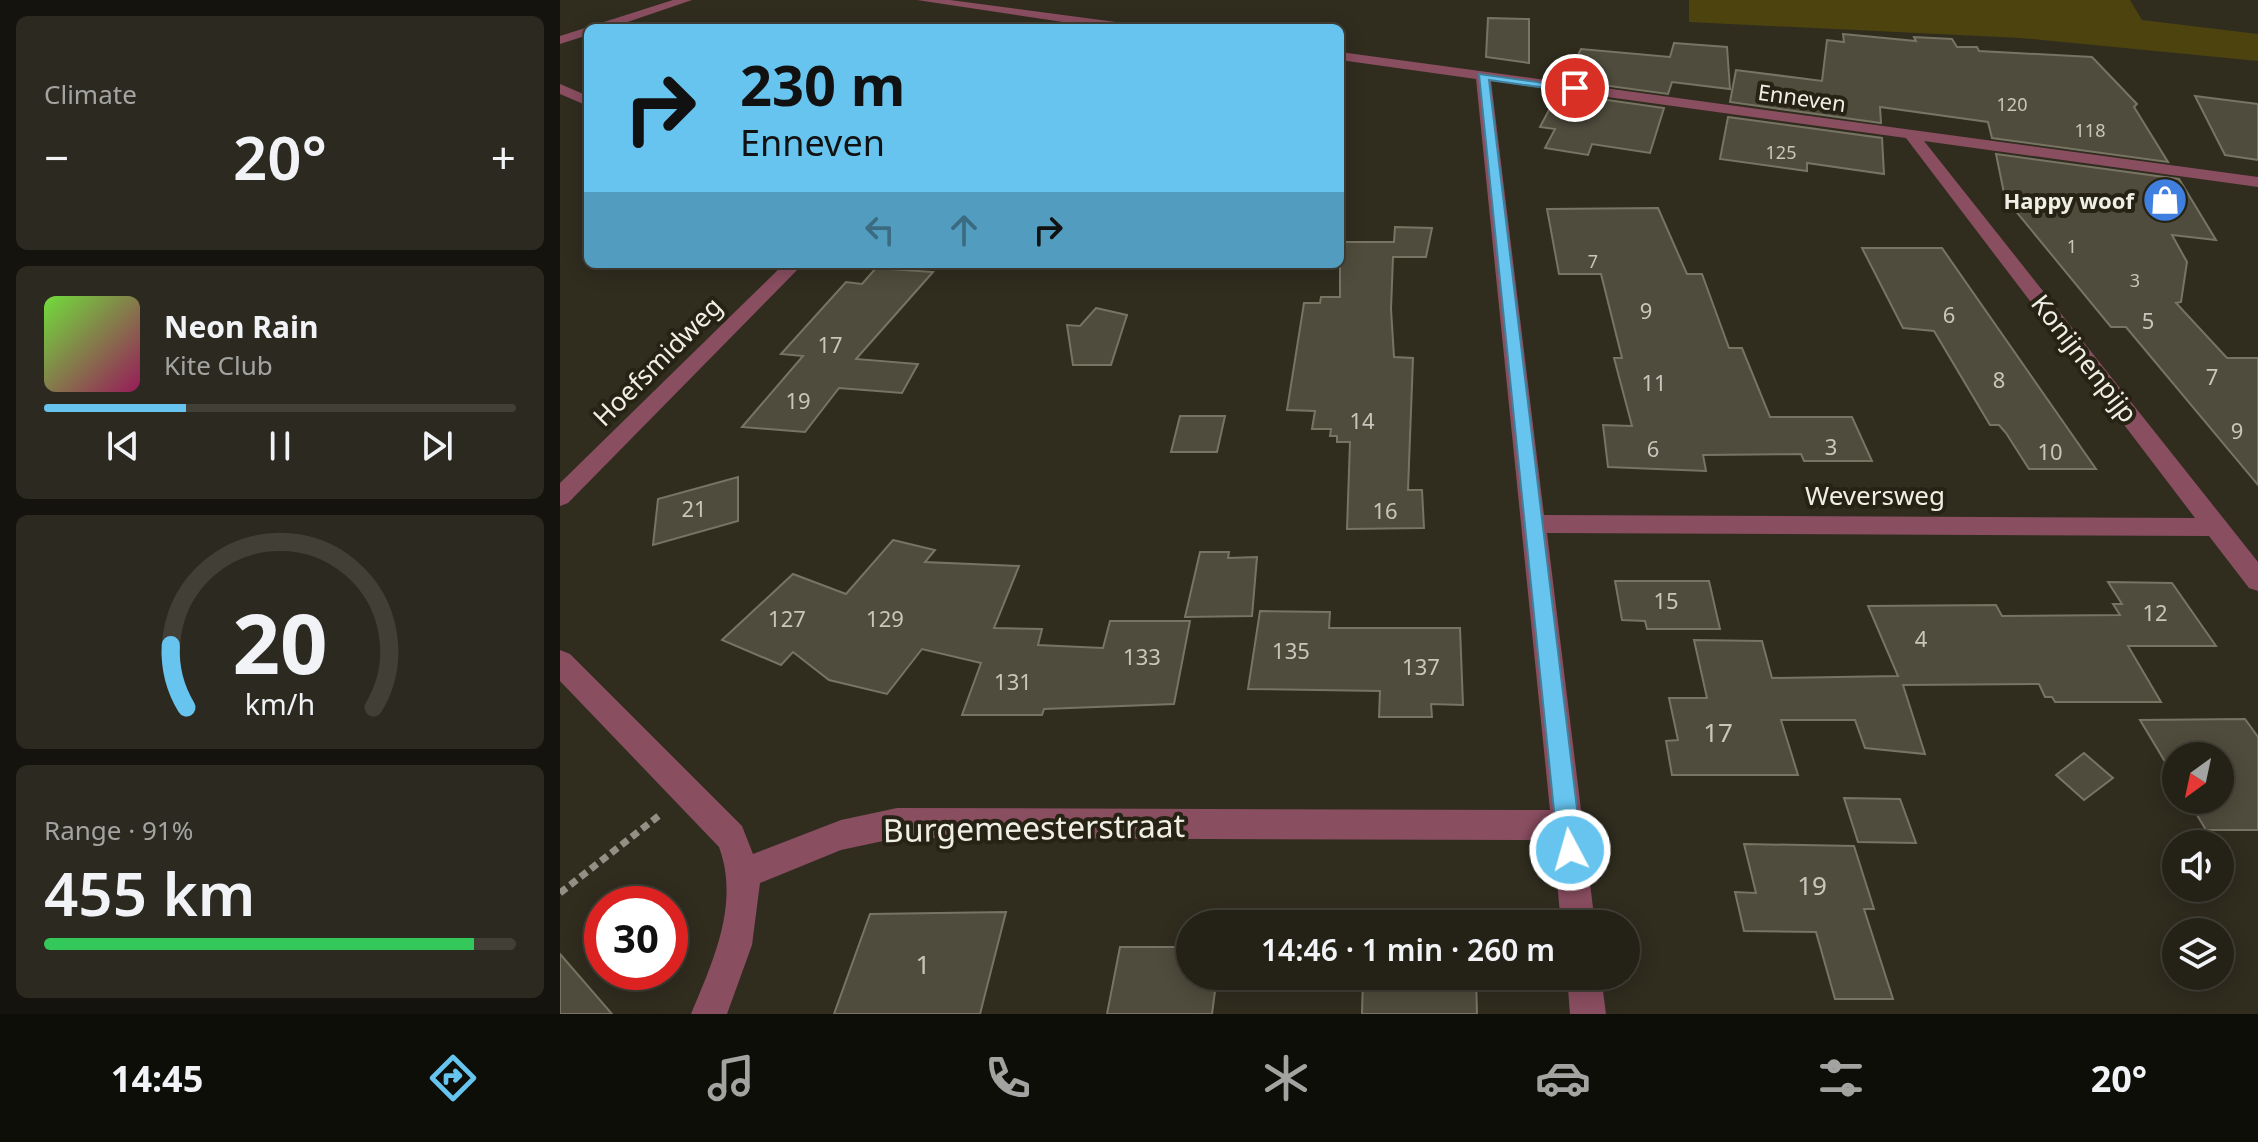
<!DOCTYPE html>
<html lang="en">
<head>
<meta charset="utf-8">
<style>
	:root { --surface:#242217; --page:#2c2a20; --text:#f1f3f6; --muted:#a3a4a1; --line:#413f36; --accent:#66c4ef }
	body { margin:0; font-family:"Noto Sans",sans-serif; background:var(--page); color:var(--text); height:100vh; display:flex; flex-direction:column; font-size:30px; white-space:nowrap }
	* { box-sizing:border-box; margin:0 }
	p { font-size:26px; color:var(--muted) }
	.icon { flex:none; width:44px; height:44px; fill:none; stroke:currentColor; stroke-width:2; stroke-linecap:round; stroke-linejoin:round }
	.map { position:relative; flex:1; overflow:hidden }
	.panel { display:flex; flex-direction:column; gap:16px; padding:16px; background:#14130d; width:560px }
	.panel>* { flex:none }
	.top-card { position:absolute; left:24px; top:24px; width:760px; height:244px; border-radius:12px; box-shadow:0 4px 20px #0003,0 0 0 2px var(--line); background:#66c4ef; color:#111; overflow:hidden }
	.needle { width:52px; rotate:213deg }
	.controls { position:absolute; left:1602px; top:742px; display:grid; gap:16px }
	.controls a { display:grid; place-items:center; width:72px; height:72px; border-radius:50%; background:var(--surface); box-shadow:0 4px 20px #0003,0 0 0 2px var(--line); font-size:40px }
	.speed { position:absolute; left:24px; top:886px; display:flex; gap:16px; font-size:40px; font-weight:700; text-align:center }
	.speed>* { display:grid; place-content:center; width:104px; height:104px; border-radius:50%; background:var(--surface); box-shadow:0 4px 20px #0003,0 0 0 2px var(--line); line-height:1 }
	.speed .limit { border:12px solid #d22; background:#fff; color:#111 }
	.pin { position:absolute; display:grid; place-items:center; width:68px; height:68px; color:#fff; margin:-34px; border:4px solid #fff; border-radius:50%; box-shadow:0 2px 8px #0007 }
	.me { position:absolute; width:88px; margin:-44px; rotate:354deg; stroke-linejoin:round; filter:drop-shadow(0 0 6px #0008) }
	.turn { display:flex; align-items:center; gap:28px; height:168px; padding:0 24px; font-size:36px }
	.turn .icon { width:104px; height:104px; stroke-width:2.5 }
	.turn b { display:block; font-size:56px; line-height:68px }
	.lanes { display:flex; align-items:center; height:76px; padding:0 24px; background:#0003; justify-content:center; gap:40px; direction:ltr }
	.lanes .off { opacity:.35 }
	.big { font-size:60px; font-weight:600; line-height:1.1 }
	.panel .tile { flex:1; display:flex; flex-direction:column; justify-content:center; gap:12px; min-width:0; padding:0 28px; border-radius:12px; background:var(--page) }
	.panel .dial { align-items:center; gap:0 }
	.dial svg { height:208px; overflow:visible; fill:none; stroke:var(--line); stroke-width:7; stroke-linecap:round; text-anchor:middle }
	.dial text { fill:var(--text); stroke:none }
	.song { display:flex; align-items:center; gap:24px }
	.cover { width:96px; height:96px; border-radius:12px; background:linear-gradient(135deg,hsl(100 70% 55%),hsl(330 70% 35%)) }
	.played { height:8px; border-radius:4px; background:linear-gradient(90deg,var(--accent) 30%,var(--line) 30%) }
	.keys { display:flex; justify-content:space-around; direction:ltr }
	.heat { display:flex; justify-content:space-between; align-items:center; font-size:44px; direction:ltr }
	.charge { height:12px; border-radius:6px; background:linear-gradient(90deg,#34c759 91%,var(--line) 0) }
	.trip { position:absolute; left:616px; top:910px; width:464px; height:80px; border-radius:40px; background:var(--surface); box-shadow:0 4px 20px #0003,0 0 0 2px var(--line); font-weight:600; line-height:80px; text-align:center }
	.tab-bar { display:flex; height:128px; justify-content:space-around; align-items:center; background:#0e0e09; color:var(--muted) }
	.tab-bar .icon { width:56px; height:56px }
	.tab-bar .selected { color:var(--accent) }
	.tab-bar b { font-size:36px; color:var(--text) }
	main { display:flex; flex:1; min-height:0 }
	.map>svg:first-child { display:block }
</style>
</head>
<body>
<main>
<section class="panel">
<div class="tile"><p>Climate</p>
<div class="heat"><a>−</a><b class="big">20°</b><a>+</a></div>
</div>
<div class="tile">
<div class="song"><i class="cover"></i><div><b>Neon Rain</b><p>Kite Club</p></div></div>
<div class="played"></div>
<div class="keys"><svg class="icon" aria-label="previous" viewBox="0 0 24 24"><path d="M18 5L8 12l10 7zM5 5v14"/></svg><svg class="icon" aria-label="pause" viewBox="0 0 24 24"><path d="M8 5v14M16 5v14"/></svg><svg class="icon" aria-label="next" viewBox="0 0 24 24"><path d="M6 5l10 7-10 7zM19 5v14"/></svg></div>
</div>
<div class="tile dial"><svg viewBox="0 0 100 80">
<path d="M14 69A42 42 0 1 1 86 69"/>
<path d="M14 69A42 42 0 0 1 8 45" stroke="#66c4ef"/>
<text x="50" y="56" font-size="32" font-weight="700">20</text>
<text x="50" y="72" font-size="11">km/h</text>
</svg></div>
<div class="tile"><p>Range · 91%</p><b class="big">455 km</b><div class="charge"></div></div>
</section>
<div class="map">
<svg width="1698" height="1014" viewBox="0 0 1698 1014">
	<rect width="100%" height="100%" fill="#302d1f"/>
	<path fill="#4d430f" d="M1129 0H1570L1582 20 1698 34V61L1461 38 1129 22Z"/>
	<g fill="#4f4c3d" stroke="#777464" stroke-width="2">
		<path d="M928 18 969 19V63L926 57Z"/>
		<path d="M1283 34 1356 41 1354 37 1392 39 1397 47H1417L1419 51 1532 57 1577 104 1574 107 1608 162 1432 138 1428 122 1320 107 1321 123 1170 102 1176 70 1262 81 1267 40 1284 42Z"/>
		<path d="M1114 43 1167 47 1170 89 1112 82 1108 94 1005 80 1021 49 1110 57Z"/>
		<path d="M998 93 1104 108 1090 153 1032 144 1028 155 985 148 995 129 980 127Z"/>
		<path d="M1635 96 1698 104V160L1665 155Z"/>
		<path d="M1168 117 1322 138 1324 174 1247 163V171L1160 159Z"/>
		<path d="M1436 154 1619 179 1656 240 1612 235 1627 262 1621 302 1616 303 1667 358H1698V485L1566 327H1551L1445 198Z"/>
		<path d="M1098 208 1127 274H1142L1169 348H1182L1210 417H1292L1312 461H1244L1241 454 1143 455 1146 471 1048 467 1043 425 1072 426 1054 358H1062L1041 274H999L987 209Z"/>
		<path d="M835 227 872 228 866 257H833L831 309 834 357 853 358 848 490H862L864 528 787 529 790 442H777V436H770L771 429H752L755 411 727 410 744 303H760L761 297H780V242H834Z"/>
		<path d="M1302 248H1382L1536 469H1469L1446 433 1439 425H1430L1374 331 1343 328Z"/>
		<path d="M316 268 373 272 296 359 358 364 342 393 279 388 245 432 182 427 243 356 221 354 286 282 302 284Z"/>
		<path d="M536 308 567 315 551 365H513L507 325 520 326Z"/>
		<path d="M620 416H665L657 452H611Z"/>
		<path d="M178 477V521L93 545 98 499Z"/>
		<path d="M333 540 375 550 365 562 459 566 434 628 482 629 478 645 543 648 550 621H630L614 704 484 709 482 715H402L421 663 362 649 327 694 269 680 233 652 221 665 162 640 233 574 286 594Z"/>
		<path d="M640 552H669L668 558 697 557 692 616 625 617Z"/>
		<path d="M1055 581H1149L1160 629H1087L1085 621 1062 620Z"/>
		<path d="M1548 582 1612 583 1656 646H1568L1601 702H1495L1492 697H1485L1479 684 1343 685 1365 754 1305 748 1295 720H1221L1238 775H1112L1106 741 1118 740 1109 698H1147L1134 640 1202 641 1212 678 1338 676 1308 606 1436 605 1442 616 1560 615 1553 604H1562Z"/>
		<path d="M700 611 770 612 769 628H900L903 705 871 704 872 717H819L820 691 688 689Z"/>
		<path d="M1685 719 1698 737V830H1646L1628 800H1660V756H1616V780L1580 720Z"/>
		<path d="M1524 753 1553 778 1524 800 1496 775Z"/>
		<path d="M1284 798 1340 799 1356 843 1298 842Z"/>
		<path d="M1184 844 1294 846 1314 909H1304L1333 999H1275L1256 932 1184 931 1175 892 1196 893Z"/>
		<path d="M446 912 420 1014H274L310 914Z"/>
		<path d="M560 947H630V976H657L652 1014H547Z"/>
		<path d="M0 954 52 1014H0Z"/>
		<path d="M803 976H916L917 1014H802Z"/>
	</g>
	<g fill="none" stroke-linecap="round" stroke-linejoin="round">
		<path stroke="#929084" stroke-width="7" stroke-dasharray="8 5" stroke-linecap="butt" d="M0 893 101 814"/>
		<g fill="#8a4e61" fill-rule="evenodd">
			<path d="M113 0H132L50 28H28V35L0 44V36Z"/>
			<path d="M357 0H390L571 24 577 28H543Z"/>
			<path d="M780 52 1698 177V187L1364 141 1698 562V591L1689 588 1649 536 987 533 1035 924H1001L993 840 337 838 281 850 200 883 192 945 167 1014H131C153 961 180 904 159 847L0 681V650L10 654 182 826 193 854 281 820 337 808 990 810 916 79 780 60ZM931 81 1346 138 1635 518 984 515Z"/>
			<path d="M0 84 28 96V106L0 94Z"/>
			<path d="M224 264H243L8 503 0 506V483Z"/>
			<path d="M1007 976H1041L1046 1014H1010Z"/>
		</g>
	</g>
	<path fill="#66c4ef" stroke="#427f9b" stroke-width="2" d="M919 74 1020 88 1015 92 929 80 1022 850 1019 858 1010 862 1002 858 998 850Z"/>
	<defs>
		<g id="shop-disc" transform="scale(2.3)"><circle r="9.5" fill="#3f7fe0" stroke="#262315"/><path d="M-5-2.5h2.3a2.7 3.5 0 0 1 5.4 0H5L5.5 6h-11ZM-1.5-2.5h3a1.5 2.3 0 0 0-3 0Z" fill="#fff"/></g>
	</defs>
	<g fill-rule="evenodd">
		<use href="#shop-disc" x="1605" y="200"/>
	</g>
	<g text-anchor="middle" dominant-baseline="central" stroke-width="8" stroke-linejoin="round" paint-order="stroke">
		<g font-size="18" fill="#c8c6bb">
			<text x="1452" y="104">120</text>
			<text x="1530" y="130">118</text>
			<text x="1221" y="152">125</text>
			<text x="1512" y="246">1</text>
			<text x="1033" y="261">7</text>
			<text x="1575" y="280">3</text>
		</g>
		<g font-size="22" fill="#f0efe5" stroke="#262315">
			<text transform="translate(1242 97) rotate(8)">Enneven</text>
		</g>
		<g font-size="22" font-weight="bold" fill="#f0efe5" stroke="#262315" text-anchor="end">
			<text x="1574" y="200">Happy woof</text>
		</g>
		<g font-size="22" fill="#c8c6bb">
			<text x="1086" y="310">9</text>
			<text x="1389" y="314">6</text>
			<text x="1588" y="320">5</text>
			<text x="270" y="344">17</text>
			<text x="1652" y="376">7</text>
			<text x="1439" y="379">8</text>
			<text x="1094" y="382">11</text>
			<text x="238" y="400">19</text>
			<text x="802" y="420">14</text>
			<text x="1677" y="430">9</text>
			<text x="1271" y="446">3</text>
			<text x="1093" y="448">6</text>
			<text x="1490" y="451">10</text>
			<text x="134" y="508">21</text>
			<text x="825" y="510">16</text>
			<text x="1106" y="600">15</text>
			<text x="1595" y="612">12</text>
			<text x="227" y="618">127</text>
			<text x="325" y="618">129</text>
			<text x="1361" y="638">4</text>
			<text x="731" y="650">135</text>
			<text x="582" y="656">133</text>
			<text x="861" y="666">137</text>
			<text x="453" y="681">131</text>
		</g>
		<g font-size="26" fill="#f0efe5" stroke="#262315">
			<text transform="translate(1525 358) rotate(52)">Konijnenpijp</text>
			<text transform="translate(97 361) rotate(-45)">Hoefsmidweg</text>
			<text x="1315" y="495">Weversweg</text>
		</g>
		<g font-size="26" fill="#c8c6bb">
			<text x="1158" y="732">17</text>
			<text x="1252" y="885">19</text>
			<text x="363" y="964">1</text>
		</g>
		<g font-size="32" fill="#f0efe5" stroke="#262315">
			<text transform="translate(474 827) rotate(-1)">Burgemeesterstraat</text>
		</g>
	</g>
</svg>
<div class="controls">
<a><svg class="needle" viewBox="-14 -14 28 28"><path d="M0-13l5 13h-10z" fill="#e53935"/><path d="M0 13l5-13h-10z" fill="#a3a4a1"/></svg></a>
<a><svg class="icon" aria-label="sound" viewBox="0 0 24 24"><path d="M4 9h4l5-4v14l-5-4H4zM17 9q2 3 0 6"/></svg></a>
<a><svg class="icon" aria-label="layers" viewBox="0 0 24 24"><path d="M12 4l9 5-9 5-9-5zM3 14l9 5 9-5"/></svg></a>
</div>
<div class="speed"><div class="limit">30</div></div>
<div class="pin" style="left:1015px;top:88px;background:#d93025"><svg class="icon" aria-label="arrive" viewBox="0 0 24 24"><path d="M6 21V4h12l-3 4 3 4H6"/></svg></div>
<svg class="me" style="left:1010px;top:850px" viewBox="-20 -20 40 40"><circle r="17" fill="#66c4ef" stroke="#fff" stroke-width="3"/><path d="M0-11L8 9 0 5-8 9z" fill="#fff"/></svg>
<div class="trip">14:46 · 1 min · 260 m</div>
<div class="top-card">
<div class="turn"><svg class="icon" aria-label="right" viewBox="0 0 24 24"><path d="M7 20v-9h11M14 6l5 5-5 5"/></svg><div><b>230 m</b>Enneven</div></div>
<div class="lanes"><svg class="icon off" aria-label="left" viewBox="0 0 24 24"><path d="M17 20v-9H6M10 6l-5 5 5 5"/></svg><svg class="icon off" aria-label="ahead" viewBox="0 0 24 24"><path d="M12 20V5M6 11l6-6 6 6"/></svg><svg class="icon" aria-label="right" viewBox="0 0 24 24"><path d="M7 20v-9h11M14 6l5 5-5 5"/></svg></div>
</div>
</div>
</main>
<nav class="tab-bar">
<b>14:45</b>
<svg class="icon selected" aria-label="directions" viewBox="0 0 24 24"><path d="M12 3l9 9-9 9-9-9zM9 14v-3h6M13 9l2 2-2 2"/></svg>
<svg class="icon" aria-label="music" viewBox="0 0 24 24"><path d="M9 18V5l10-2v13"/><circle cx="6" cy="18" r="3"/><circle cx="16" cy="16" r="3"/></svg>
<svg class="icon" aria-label="phone" viewBox="0 0 24 24"><path d="M5 4h4l2 5-3 2q2 4 5 5l2-3 5 2v4C11 20 4 13 5 4z"/></svg>
<svg class="icon" aria-label="climate" viewBox="0 0 24 24"><path d="M12 3v18M4 7l16 10M4 17L20 7"/></svg>
<svg class="icon" aria-label="car" viewBox="0 0 24 24"><path d="M5 17H2v-5l4-1 3-4h7l3 4 3 1v5h-3M9 17h6M6 11h13"/><circle cx="7" cy="17" r="2"/><circle cx="17" cy="17" r="2"/></svg>
<svg class="icon" aria-label="filters" viewBox="0 0 24 24"><path d="M4 7h16M4 17h16"/><circle cx="9" cy="7" r="2"/><circle cx="15" cy="17" r="2"/></svg>
<b>20°</b>
</nav>
</body>
</html>
